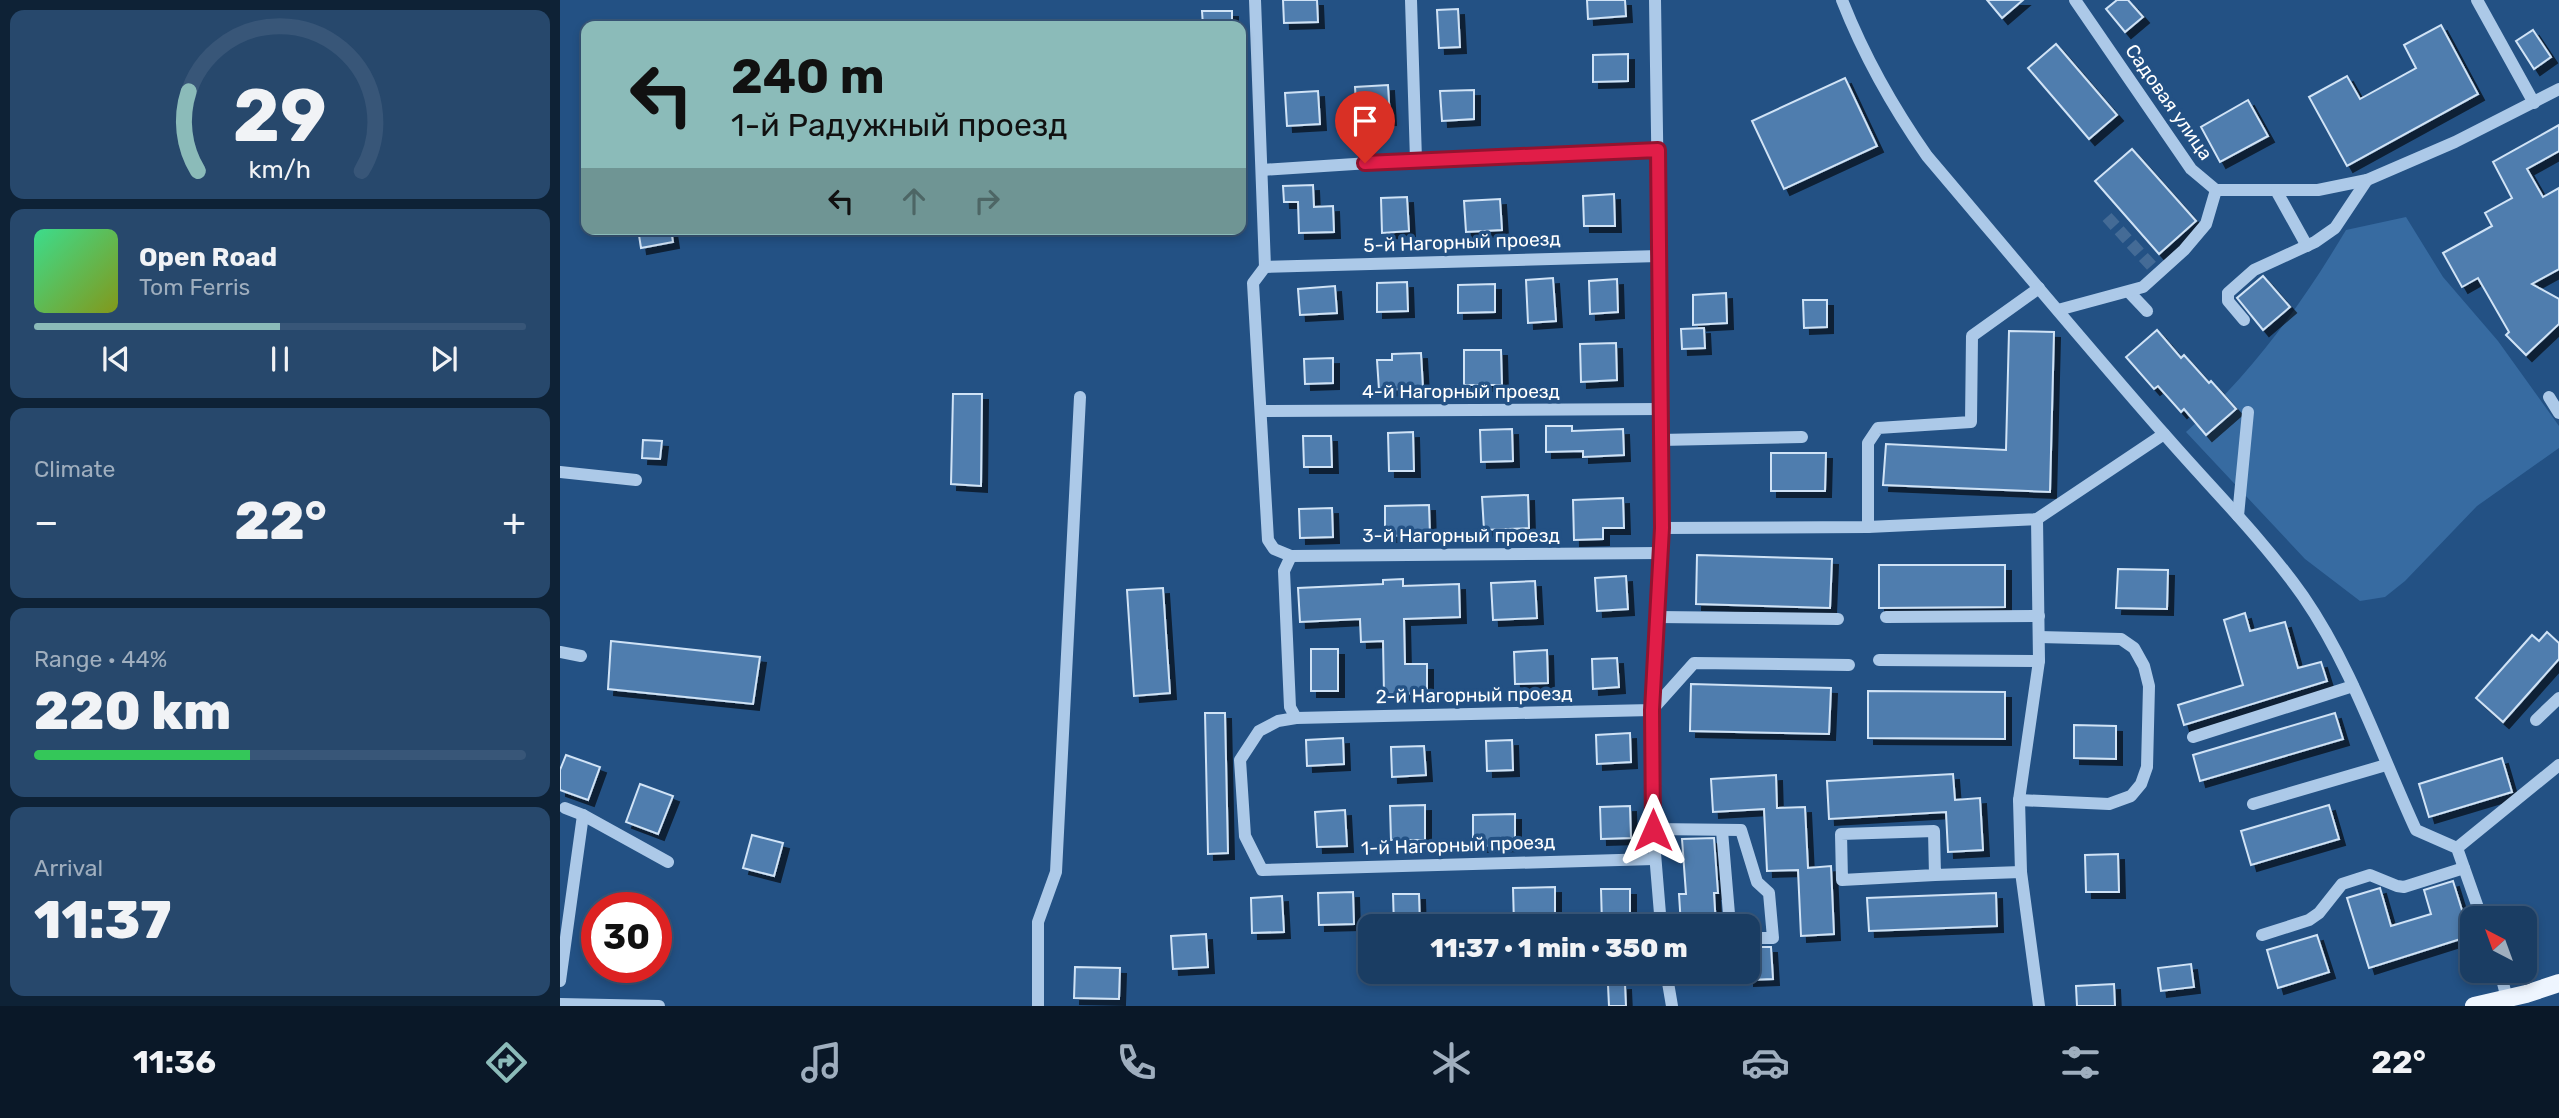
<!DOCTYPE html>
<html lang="en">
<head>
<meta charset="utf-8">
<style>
	:root { --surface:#1a3d63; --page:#27486c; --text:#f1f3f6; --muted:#9faebe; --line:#385678; --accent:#8bbbb9 }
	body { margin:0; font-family:Rubik,sans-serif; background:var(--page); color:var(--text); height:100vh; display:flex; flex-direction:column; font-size:26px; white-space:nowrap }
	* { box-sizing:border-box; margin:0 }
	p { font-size:23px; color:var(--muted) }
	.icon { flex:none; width:38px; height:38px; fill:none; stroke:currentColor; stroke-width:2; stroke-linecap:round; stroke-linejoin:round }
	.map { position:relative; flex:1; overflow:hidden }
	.panel { display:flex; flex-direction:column; gap:10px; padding:10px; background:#0e2236; width:560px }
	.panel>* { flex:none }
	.top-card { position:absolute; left:21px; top:21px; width:665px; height:214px; border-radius:14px; box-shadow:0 4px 10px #0003,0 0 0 2px var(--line); background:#8bbbb9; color:#111; overflow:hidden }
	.needle { width:46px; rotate:319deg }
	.tools { position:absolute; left:1900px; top:906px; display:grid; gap:14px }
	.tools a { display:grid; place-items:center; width:77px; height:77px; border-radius:14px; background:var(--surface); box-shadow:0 4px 10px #0003,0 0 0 2px var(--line); font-size:35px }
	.speed { position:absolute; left:21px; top:892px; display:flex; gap:14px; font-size:35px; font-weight:700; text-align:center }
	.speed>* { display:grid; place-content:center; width:91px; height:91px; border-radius:50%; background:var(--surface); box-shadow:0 4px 10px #0003,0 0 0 2px var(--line); line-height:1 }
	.speed .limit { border:10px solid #d22; background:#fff; color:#111 }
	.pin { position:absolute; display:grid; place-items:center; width:60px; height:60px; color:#fff; margin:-72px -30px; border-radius:50% 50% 50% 0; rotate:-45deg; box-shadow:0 0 7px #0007 }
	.pin .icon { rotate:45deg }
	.me { position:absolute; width:77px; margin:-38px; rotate:0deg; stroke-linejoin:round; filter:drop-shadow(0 0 5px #0008) }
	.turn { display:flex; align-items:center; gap:24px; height:147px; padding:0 35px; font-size:32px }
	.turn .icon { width:91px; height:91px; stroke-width:2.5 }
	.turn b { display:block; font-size:49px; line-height:60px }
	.lanes { display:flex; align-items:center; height:66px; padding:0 35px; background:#0003; justify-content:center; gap:35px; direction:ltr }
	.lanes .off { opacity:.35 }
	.big { font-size:52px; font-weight:800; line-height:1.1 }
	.panel .widget { flex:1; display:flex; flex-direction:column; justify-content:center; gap:10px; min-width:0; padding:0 24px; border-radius:14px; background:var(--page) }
	.panel .dial { align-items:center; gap:0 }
	.dial svg { height:182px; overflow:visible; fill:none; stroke:var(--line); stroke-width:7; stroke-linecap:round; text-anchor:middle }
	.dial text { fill:var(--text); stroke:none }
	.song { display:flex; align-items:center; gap:21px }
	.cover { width:84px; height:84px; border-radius:10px; background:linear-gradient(135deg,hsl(150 70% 55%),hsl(70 70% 35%)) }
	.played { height:7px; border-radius:4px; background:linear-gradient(90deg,var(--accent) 50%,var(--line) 50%) }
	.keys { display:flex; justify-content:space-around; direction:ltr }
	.heat { display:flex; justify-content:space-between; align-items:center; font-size:38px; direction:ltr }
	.charge { height:10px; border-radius:5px; background:linear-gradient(90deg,#34c759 44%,var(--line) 0) }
	.trip { position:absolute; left:798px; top:914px; width:402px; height:70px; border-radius:14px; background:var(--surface); box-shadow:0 4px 10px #0003,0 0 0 2px var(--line); font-weight:800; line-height:70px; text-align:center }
	.tabs { display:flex; height:112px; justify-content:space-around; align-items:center; background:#0a1828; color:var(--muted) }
	.tabs .icon { width:49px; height:49px }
	.tabs .current { color:var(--accent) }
	.tabs b { font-size:32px; color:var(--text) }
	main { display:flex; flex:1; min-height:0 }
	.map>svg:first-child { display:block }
</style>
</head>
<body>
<main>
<section class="panel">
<div class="widget dial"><svg viewBox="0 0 100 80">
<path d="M14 69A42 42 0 1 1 86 69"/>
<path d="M14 69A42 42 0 0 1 10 34" stroke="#8bbbb9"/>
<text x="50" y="56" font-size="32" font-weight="700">29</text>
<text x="50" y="72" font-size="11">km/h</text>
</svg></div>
<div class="widget">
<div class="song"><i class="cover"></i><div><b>Open Road</b><p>Tom Ferris</p></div></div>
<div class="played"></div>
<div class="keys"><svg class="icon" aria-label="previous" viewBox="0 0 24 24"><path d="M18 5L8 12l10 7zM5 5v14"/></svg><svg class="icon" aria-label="pause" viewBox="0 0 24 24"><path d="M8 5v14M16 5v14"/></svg><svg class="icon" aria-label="next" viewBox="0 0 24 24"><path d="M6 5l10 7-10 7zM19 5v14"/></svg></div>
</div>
<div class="widget"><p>Climate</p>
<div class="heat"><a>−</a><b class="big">22°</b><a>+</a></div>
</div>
<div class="widget"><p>Range · 44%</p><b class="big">220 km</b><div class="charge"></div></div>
<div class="widget"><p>Arrival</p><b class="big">11:37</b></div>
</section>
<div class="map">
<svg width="1999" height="1006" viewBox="0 0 1999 1006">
	<defs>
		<filter id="shadow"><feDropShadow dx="6" dy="6" stdDeviation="0" flood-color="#0009"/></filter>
	</defs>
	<rect width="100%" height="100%" fill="#235184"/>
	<path fill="#376ba1" d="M1846 217 1883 277 1938 341 1999 426V448L1917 506 1845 581 1825 597 1800 601 1745 559 1626 432C1691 375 1742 304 1786 230Z"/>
	<g fill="#507dae" stroke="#d0e3f6" stroke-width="2" filter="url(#shadow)">
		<path d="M723 0H757L758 22 724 23Z"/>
		<path d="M1027 0H1065L1066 16 1028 19Z"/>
		<path d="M1427 0H1463L1442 18Z"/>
		<path d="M1557 0H1568L1583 17 1565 32 1546 9Z"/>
		<path d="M898 9 900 47 879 48 877 10Z"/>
		<path d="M642 11H672V26H643Z"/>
		<path d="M1881 25 1918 94 1787 166 1749 97 1787 76 1800 99 1856 68 1844 45Z"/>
		<path d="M1973 30 1991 57 1974 69 1956 41Z"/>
		<path d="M1496 44 1557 115 1529 139 1468 68Z"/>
		<path d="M1068 54V81L1033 82V55Z"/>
		<path d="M1285 78 1317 146 1224 189 1192 121Z"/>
		<path d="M828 85 830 119 797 121 795 87Z"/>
		<path d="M914 90V119L882 121 880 91Z"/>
		<path d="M758 91 760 124 727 126 725 93Z"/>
		<path d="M1688 100 1708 136 1660 162 1641 127Z"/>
		<path d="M1999 125V151L1967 169 1983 197 1999 188V269L1972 284 1999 299V324L1966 355 1946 335 1949 332 1918 278 1902 287 1883 253 1932 226 1925 213 1952 198 1933 162Z"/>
		<path d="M1572 149 1636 221 1599 254 1535 181Z"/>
		<path d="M753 185 754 207 773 206 774 232 739 233 738 202H724L723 186Z"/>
		<path d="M1054 194 1055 226H1024L1023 196Z"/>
		<path d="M847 197 849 231 822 233 821 198Z"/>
		<path d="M940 199 942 230 906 232 904 201Z"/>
		<path d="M78 229H111L113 242 81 248Z"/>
		<path d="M1703 276 1730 307 1703 330 1677 298Z"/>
		<path d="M993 278 996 321 968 323 966 280Z"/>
		<path d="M1057 279 1058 312 1030 314 1029 281Z"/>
		<path d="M847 282 848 311 817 312V283Z"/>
		<path d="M935 284V312L898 313V285Z"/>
		<path d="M775 286 777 313 740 315 738 289Z"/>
		<path d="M1166 293 1167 323 1133 325V295Z"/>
		<path d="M1243 300H1267V327L1244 328Z"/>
		<path d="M1144 328 1145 348 1122 349 1121 329Z"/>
		<path d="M1597 330 1621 358 1624 355 1649 383 1651 381 1676 409 1646 435 1624 409 1621 412 1598 386 1594 389 1566 357Z"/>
		<path d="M1449 331 1494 332 1490 492 1323 485 1326 444 1446 450Z"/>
		<path d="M1056 343 1057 380 1021 382 1020 344Z"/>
		<path d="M904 350H941L942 385H904Z"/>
		<path d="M861 353 863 388 819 390 817 360H832V354Z"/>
		<path d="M773 358V383L745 384 744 359Z"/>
		<path d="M393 394H422L421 486 391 484Z"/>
		<path d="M986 426H1012V431L1063 429 1064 455 1023 457V451L986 452Z"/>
		<path d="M952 429 953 461 921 462 920 430Z"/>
		<path d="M853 432 854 471H829L828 433Z"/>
		<path d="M743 436H771L772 467H744Z"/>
		<path d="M83 440 102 441 100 459 82 458Z"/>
		<path d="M1211 453H1266L1265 491H1211Z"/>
		<path d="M968 495 969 528 924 530 922 497Z"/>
		<path d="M1063 498 1064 528H1043V539L1014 540 1013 500Z"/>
		<path d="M869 505 870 535 825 536V506Z"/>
		<path d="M772 508 773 537 740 538 739 509Z"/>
		<path d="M1137 555 1272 559 1270 608 1136 604Z"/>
		<path d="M1319 565H1445V607L1319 608Z"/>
		<path d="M1558 569 1608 570 1607 609 1556 608Z"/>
		<path d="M1066 576 1068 609 1037 611 1035 578Z"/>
		<path d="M843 579V586L899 584 900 617 844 619 845 664H867V693L824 694 823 641 801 642 800 619 740 622 738 588 823 584V580Z"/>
		<path d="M975 581 977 618 933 620 931 583Z"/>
		<path d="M603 588 610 693 574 696 567 590Z"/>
		<path d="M1685 613 1690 631 1725 622 1738 668 1761 662 1767 681 1624 725 1618 705 1683 685 1664 620Z"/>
		<path d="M1987 632 1999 643V659L1943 722 1916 698 1972 635 1979 641Z"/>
		<path d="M51 641 200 657 193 704 48 689Z"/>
		<rect x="751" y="649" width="27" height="42"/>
		<path d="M987 650 988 683 955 684 954 652Z"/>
		<path d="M1057 658 1059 687 1033 689 1032 659Z"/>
		<path d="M1131 684 1271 688 1269 734 1130 731Z"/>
		<path d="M1308 691 1445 692V739L1308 738Z"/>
		<path d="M645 713H665L668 853 648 854Z"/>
		<path d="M1775 713 1783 739 1640 781 1633 755Z"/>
		<path d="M1514 725 1556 726V759L1514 758Z"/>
		<path d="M1070 733 1071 762 1037 764 1036 735Z"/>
		<path d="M783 738 784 764 747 766 746 740Z"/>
		<path d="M952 740 953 770 927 771 926 741Z"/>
		<path d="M864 746 866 775 832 777 831 747Z"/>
		<path d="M6 755 40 767 28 800 0 790V770Z"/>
		<path d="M1942 758 1952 792 1869 817 1859 784Z"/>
		<path d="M1393 774 1395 800 1420 798 1423 850 1388 852 1386 812 1269 819 1267 781Z"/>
		<path d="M1216 775 1217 808 1245 807 1248 868 1271 866 1274 934 1241 936 1238 870 1207 871 1204 809 1153 812 1151 779Z"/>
		<path d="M80 784 113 796 98 834 66 822Z"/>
		<path d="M865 805V840H831L830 806Z"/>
		<path d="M1769 805 1779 839 1691 865 1681 831Z"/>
		<path d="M1070 806 1071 838 1041 839 1040 807Z"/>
		<path d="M785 810 787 846 757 847 755 812Z"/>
		<path d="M955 814V845L913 846V815Z"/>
		<path d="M192 835 223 843 214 876 183 868Z"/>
		<path d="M1154 838 1158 893H1154L1156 926H1121L1119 894H1126L1122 839Z"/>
		<path d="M1558 854 1559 892H1526L1525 855Z"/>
		<path d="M1893 881 1910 936 1809 968 1787 898 1820 888 1831 926 1871 914 1864 890Z"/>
		<path d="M995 887V925H954L953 888Z"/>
		<path d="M1041 889H1070V925H1042Z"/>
		<path d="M793 892 794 924 759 925 758 893Z"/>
		<path d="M1436 893 1437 926 1309 931 1307 898Z"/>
		<path d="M833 894H859L860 926H834Z"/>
		<path d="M722 896 724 932 692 933 691 898Z"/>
		<path d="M646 934 648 967 613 969 611 936Z"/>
		<path d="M1757 935 1769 972 1718 988 1707 950Z"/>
		<path d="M1188 947H1211L1213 979 1188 980Z"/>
		<path d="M1631 964 1634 987 1601 991 1598 968Z"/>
		<path d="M515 967 560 968 559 999 514 998Z"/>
		<path d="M1065 984 1066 1006H1049L1048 985Z"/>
		<path d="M1554 984 1555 1006H1517L1516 986Z"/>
	</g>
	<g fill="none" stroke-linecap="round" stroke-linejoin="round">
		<path stroke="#446b96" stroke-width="12" stroke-dasharray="12 6" stroke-linecap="butt" d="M1547 217 1598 273"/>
		<g stroke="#acc9e8" stroke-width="12">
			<path d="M695 0 705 267"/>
			<path d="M851 0 856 160"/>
			<path d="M1095 0 1103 528 1092 710 1093 829 1101 926"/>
			<path d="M1282 0C1304 56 1332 106 1367 156 1446 249 1524 343 1605 435 1651 488 1702 538 1743 596 1792 667 1820 752 1856 830L1897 848 1922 919"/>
			<path d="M1515 0 1631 169 1656 190H1758L1807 180 1895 142 1999 89"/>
			<path d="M1917 0 1974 103"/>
			<path d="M702 170 856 160 1098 150"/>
			<path d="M1717 192 1747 246"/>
			<path d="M705 267 693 283 708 540 714 549 731 556 1101 553"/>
			<path d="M705 267 1099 256"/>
			<path d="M1569 292 1587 311"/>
			<path d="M1498 310 1583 287 1624 250 1646 224 1656 190"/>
			<path d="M1684 320 1668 301V293L1694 270 1755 242 1775 228 1807 180"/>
			<path d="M1989 397 1999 413"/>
			<path d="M701 411 1101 409"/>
			<path d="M1100 440 1242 437"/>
			<path d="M0 472 76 480"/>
			<path d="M1678 516 1688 412"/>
			<path d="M1477 519 1479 661 1459 800 1461 872 1479 1006"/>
			<path d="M1308 527V443L1318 428 1411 422 1412 336 1479 288"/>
			<path d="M1103 528 1308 527 1477 519 1604 434"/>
			<path d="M731 556 724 571 730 707 736 718"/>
			<path d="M1097 617 1278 619"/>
			<path d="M1326 617 1479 616"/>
			<path d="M0 652 21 656"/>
			<path d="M1319 660 1479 661"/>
			<path d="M1976 720 1999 698"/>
			<path d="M1633 737 1793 686"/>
			<path d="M1459 800 1549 804 1571 796 1581 784 1587 767 1589 686 1584 666 1574 648 1561 639 1479 637"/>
			<path d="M1693 804 1826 765"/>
			<path d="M5 808 23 815 108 862"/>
			<path d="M1093 829 1181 830 1197 882 1209 893 1213 938H1188"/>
			<path d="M1162 831 1170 926"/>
			<path d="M1897 848 1999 765"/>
			<path d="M1094 859 702 870 685 836 680 760 699 731 718 721 736 718 1092 710 1134 663 1289 665"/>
			<path d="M1375 875 1282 880 1281 834 1374 831 1375 875 1461 872"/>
			<path d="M1702 935 1749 920 1759 913 1782 884 1810 875 1837 886 1844 887 1904 868"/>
			<path d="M1106 971 1112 1006"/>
			<path d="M1940 971 1947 999"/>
			<path d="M0 981 23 815"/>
			<path d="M0 1004 99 1006"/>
			<path d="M478 1006V922L496 872 520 397"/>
		</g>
		<path stroke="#eef5fe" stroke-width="18" d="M1914 1006 1966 994 1999 983"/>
	</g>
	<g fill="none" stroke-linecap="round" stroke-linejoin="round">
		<g stroke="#92132f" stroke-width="18">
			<path id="route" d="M805 163 1098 150 1102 528 1092 710 1093 830"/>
		</g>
		<use href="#route" stroke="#e11d48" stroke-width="12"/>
	</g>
	<g text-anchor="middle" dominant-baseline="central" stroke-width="7" stroke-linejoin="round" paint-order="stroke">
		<g font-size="19" fill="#fff" stroke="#235184">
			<text transform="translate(1609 102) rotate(55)">Садовая улица</text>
			<text transform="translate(902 242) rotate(-2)">5-й Нагорный проезд</text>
			<text x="901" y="391">4-й Нагорный проезд</text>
			<text x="901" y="535">3-й Нагорный проезд</text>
			<text transform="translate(914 695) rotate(-1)">2-й Нагорный проезд</text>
			<text transform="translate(898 845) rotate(-2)">1-й Нагорный проезд</text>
		</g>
	</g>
</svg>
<div class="tools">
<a><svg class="needle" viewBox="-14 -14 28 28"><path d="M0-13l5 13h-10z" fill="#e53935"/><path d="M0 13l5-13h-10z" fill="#9faebe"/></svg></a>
</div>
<div class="speed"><div class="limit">30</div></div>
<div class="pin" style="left:805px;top:163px;background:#d93025"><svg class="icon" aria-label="arrive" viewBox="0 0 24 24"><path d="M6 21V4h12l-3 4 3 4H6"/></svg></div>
<svg class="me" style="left:1093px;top:830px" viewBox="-20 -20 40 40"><path d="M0-17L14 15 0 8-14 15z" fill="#e11d48" stroke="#fff" stroke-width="4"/></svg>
<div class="trip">11:37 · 1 min · 350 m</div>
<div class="top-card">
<div class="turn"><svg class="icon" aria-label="left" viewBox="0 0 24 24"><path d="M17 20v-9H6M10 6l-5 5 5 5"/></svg><div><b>240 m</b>1-й Радужный проезд</div></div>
<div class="lanes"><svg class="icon" aria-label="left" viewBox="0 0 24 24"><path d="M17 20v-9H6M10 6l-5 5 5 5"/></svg><svg class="icon off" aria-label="ahead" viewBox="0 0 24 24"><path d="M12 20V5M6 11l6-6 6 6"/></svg><svg class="icon off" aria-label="right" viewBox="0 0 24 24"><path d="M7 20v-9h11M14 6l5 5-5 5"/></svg></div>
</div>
</div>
</main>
<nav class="tabs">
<b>11:36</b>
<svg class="icon current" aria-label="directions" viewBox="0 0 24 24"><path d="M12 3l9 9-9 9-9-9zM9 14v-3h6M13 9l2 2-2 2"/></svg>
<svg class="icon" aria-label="music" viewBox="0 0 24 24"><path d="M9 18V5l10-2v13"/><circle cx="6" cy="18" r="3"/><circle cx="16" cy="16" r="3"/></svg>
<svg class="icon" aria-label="phone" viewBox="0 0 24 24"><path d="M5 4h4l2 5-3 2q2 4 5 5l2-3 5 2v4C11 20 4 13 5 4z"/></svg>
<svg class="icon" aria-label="climate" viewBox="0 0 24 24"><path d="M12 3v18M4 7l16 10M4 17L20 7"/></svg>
<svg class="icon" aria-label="car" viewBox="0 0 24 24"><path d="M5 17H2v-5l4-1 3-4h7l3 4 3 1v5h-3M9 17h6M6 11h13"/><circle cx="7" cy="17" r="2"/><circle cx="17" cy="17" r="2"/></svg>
<svg class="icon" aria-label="filters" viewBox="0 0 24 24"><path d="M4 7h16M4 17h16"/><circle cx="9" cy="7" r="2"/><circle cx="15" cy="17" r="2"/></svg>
<b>22°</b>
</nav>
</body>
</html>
